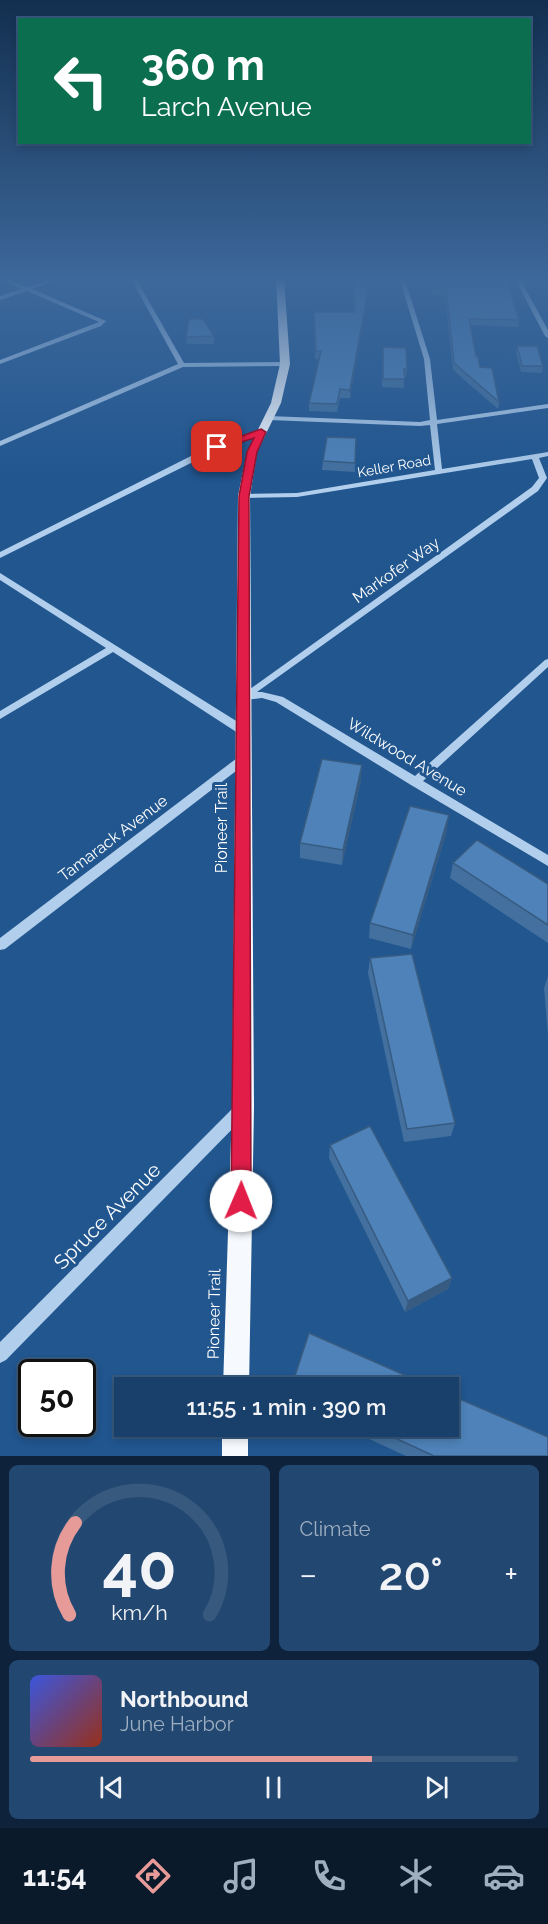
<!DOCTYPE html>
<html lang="en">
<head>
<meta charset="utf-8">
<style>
	:root { --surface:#19406b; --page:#224771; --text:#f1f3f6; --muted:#9fafc1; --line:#37597e; --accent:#e69b98 }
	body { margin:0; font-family:Raleway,sans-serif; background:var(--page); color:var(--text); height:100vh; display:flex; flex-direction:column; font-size:22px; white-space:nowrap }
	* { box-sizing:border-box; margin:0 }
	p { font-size:20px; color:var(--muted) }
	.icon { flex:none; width:33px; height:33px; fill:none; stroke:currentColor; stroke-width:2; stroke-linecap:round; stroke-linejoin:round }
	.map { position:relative; height:1456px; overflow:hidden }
	.drawer { display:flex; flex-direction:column; gap:9px; padding:9px; background:#0e233b; flex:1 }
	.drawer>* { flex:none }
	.top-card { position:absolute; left:18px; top:18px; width:513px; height:126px; border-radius:0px; box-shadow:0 3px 9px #0003,0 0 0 2px var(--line); background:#0b6e4f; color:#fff; overflow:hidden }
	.speed { position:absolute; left:18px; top:1359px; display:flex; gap:12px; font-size:30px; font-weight:700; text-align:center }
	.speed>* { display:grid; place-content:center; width:78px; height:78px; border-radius:50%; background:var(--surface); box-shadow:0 3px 9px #0003,0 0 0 2px var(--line); line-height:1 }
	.speed .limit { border:3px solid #111; border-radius:9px; background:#fff; color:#111 }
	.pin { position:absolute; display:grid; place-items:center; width:51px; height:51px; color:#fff; margin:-26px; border-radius:12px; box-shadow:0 3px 9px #0006 }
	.me { position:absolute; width:66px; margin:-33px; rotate:1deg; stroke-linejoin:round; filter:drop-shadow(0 0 4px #0008) }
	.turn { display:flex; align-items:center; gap:21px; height:126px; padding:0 24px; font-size:27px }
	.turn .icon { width:78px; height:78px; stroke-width:2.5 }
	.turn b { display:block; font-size:42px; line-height:51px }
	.big { font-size:45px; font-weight:600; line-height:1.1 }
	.drawer .card { flex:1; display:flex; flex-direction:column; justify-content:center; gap:9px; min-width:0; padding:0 21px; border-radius:9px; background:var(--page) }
	.drawer .dial { align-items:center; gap:0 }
	.dial svg { height:156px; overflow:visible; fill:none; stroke:var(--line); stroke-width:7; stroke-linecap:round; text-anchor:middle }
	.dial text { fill:var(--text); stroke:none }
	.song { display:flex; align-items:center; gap:18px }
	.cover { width:72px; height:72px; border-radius:9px; background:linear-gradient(135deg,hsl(230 70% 55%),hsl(10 70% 35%)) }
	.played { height:6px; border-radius:3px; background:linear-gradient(90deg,var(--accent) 70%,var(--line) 70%) }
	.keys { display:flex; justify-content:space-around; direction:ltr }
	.heat { display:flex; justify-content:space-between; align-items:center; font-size:33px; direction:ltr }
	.drawer .tiles { flex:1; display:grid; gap:9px; grid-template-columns:1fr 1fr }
	.card:last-child { grid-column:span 2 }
	.trip { position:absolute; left:114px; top:1377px; width:345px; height:60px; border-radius:0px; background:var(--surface); box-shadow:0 3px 9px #0003,0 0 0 2px var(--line); font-weight:600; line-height:60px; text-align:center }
	.menu { display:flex; height:96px; justify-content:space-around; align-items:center; background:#0a1a2b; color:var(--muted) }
	.menu .icon { width:42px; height:42px }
	.menu .current { color:var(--accent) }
	.menu b { font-size:27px; color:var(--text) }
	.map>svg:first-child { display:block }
</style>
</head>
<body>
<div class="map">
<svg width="548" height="1456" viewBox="0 0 548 1456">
	<rect width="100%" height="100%" fill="#21568f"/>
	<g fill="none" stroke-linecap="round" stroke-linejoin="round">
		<g fill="#b1ceec" fill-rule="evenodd">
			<path d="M0 277 27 287 60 277H66L32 289 106 321 101 326 0 364V360L99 322 27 291 0 300V296L22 289 0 280Z"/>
			<path d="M130 277H135L184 363 285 362 288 364 285 366 183 367 0 446V441L178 364Z"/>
			<path d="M399 277H404L430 359 437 420 548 404V408L437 424 442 469 548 452V456L539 458 547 478 538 491 257 692H262L283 697 415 776 545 660 548 659V667L423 781 548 855V866L411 785 276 702 262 698 244 700 239 697 532 487 539 478 532 459 297 497 241 498 240 496 244 494 297 493 435 470 430 425 420 426 269 420 265 418 269 416 420 422 430 420 424 359Z"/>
			<path d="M514 277H519L548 330V338L545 336Z"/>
			<path d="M258 430 265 432 205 456 0 558V552L199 452Z"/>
			<path d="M0 573 249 729 250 732 249 735H241L113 652 0 719V711L106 648 0 580Z"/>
			<path d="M245 754 249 755 250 758 249 761 5 949 0 950V938L241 755Z"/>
			<path d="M241 1103 246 1105 248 1110 246 1115 6 1360 0 1363V1342L236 1105Z"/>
		</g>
		<g fill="#f6faff" fill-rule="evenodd">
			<path d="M276 277H284L290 364 281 403 257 452 250 496 254 1107 249 1388H223L232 1107 238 496 247 452 271 403 280 364Z"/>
			<rect x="222" y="1426" width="26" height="30"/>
		</g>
	</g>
	<g fill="#43709e">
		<rect x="232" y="277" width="24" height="9"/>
		<path d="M352 277H369L368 292 350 398H340L337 412 309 411V403L319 359H315L314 312H354Z"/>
		<path d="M429 277H492L519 320 518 327 470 325 476 356 480 367 499 402 498 409 453 370 445 295H431Z"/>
		<path d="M540 277H548V295Z"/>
		<path d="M214 336V344H187L186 337Z"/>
		<path d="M517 346 543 366 542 373 521 372 516 352Z"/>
		<path d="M383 347 407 369 406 377H404V388L382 387Z"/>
		<path d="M323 461 355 463V472L322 470Z"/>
		<path d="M361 780 342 865 300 858V843Z"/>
		<path d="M447 830 411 949 369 938 370 923Z"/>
		<path d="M453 863 548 884V943L450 878Z"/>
		<path d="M370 958 455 1123 451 1136 404 1142 368 973Z"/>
		<path d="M548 976V1035L544 988Z"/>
		<path d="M330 1145 452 1278 448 1289 405 1312 329 1158Z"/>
		<path d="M341 1426H448L548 1456H406Z"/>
	</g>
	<g fill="#375b81">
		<path d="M369 285 368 292 350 398V390Z"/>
		<path d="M362 765 361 780 342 865 343 850Z"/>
		<path d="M449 815 447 830 411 949 413 935Z"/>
		<path d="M452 1278 448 1289 405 1312 408 1301Z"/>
	</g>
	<g fill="#4e82b8" stroke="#375b81" stroke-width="1.5">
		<path d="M232 277H256V279H231Z"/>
		<path d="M353 277H369V285L350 390 340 389 337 404 309 403 321 351H316L314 312H355Z"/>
		<path d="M430 277H492V278H504L509 287 519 320 469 319 476 356H478L480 367 492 368 499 402 454 363 446 289 432 288Z"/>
		<path d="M542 277H548V289Z"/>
		<path d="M189 319H203L214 336 186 337Z"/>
		<path d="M517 346H537L543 366H522Z"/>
		<path d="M383 347 406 348 407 369H404L405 379H383Z"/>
		<path d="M327 437 356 438 355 463 323 461Z"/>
		<path d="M322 759 362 765 343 850 300 843Z"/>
		<path d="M410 806 449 815 413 935 370 923Z"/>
		<path d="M477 840 548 884V925L453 863Z"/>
		<path d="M412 954 455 1123 407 1129 370 958Z"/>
		<path d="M370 1126 452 1278 408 1301 330 1145Z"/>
		<path d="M309 1333 434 1388H291Z"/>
		<path d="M448 1394 548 1437V1456H434L369 1426H448Z"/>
	</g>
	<linearGradient id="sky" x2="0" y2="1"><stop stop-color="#122f4f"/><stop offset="0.58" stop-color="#3d689b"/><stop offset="1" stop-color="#3d689b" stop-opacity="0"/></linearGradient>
	<rect width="548" height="480" fill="url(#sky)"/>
	<path fill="#e11d48" stroke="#92132f" stroke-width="1.5" d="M261 429 266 432 257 452 249 496 251 1201 248 1208 241 1211 234 1208 231 1201 239 496 247 452 254 438 217 450 212 447Z"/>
	<g text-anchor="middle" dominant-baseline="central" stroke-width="6" stroke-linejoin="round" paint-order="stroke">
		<g font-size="14" fill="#fff" stroke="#21568f">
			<text transform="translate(394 466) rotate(-10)">Keller Road</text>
		</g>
		<g font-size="16" fill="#fff" stroke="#21568f">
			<text transform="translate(396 570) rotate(-35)">Markofer Way</text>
			<text transform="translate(407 757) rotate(31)">Wildwood Avenue</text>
			<text transform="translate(221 828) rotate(-90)">Pioneer Trail</text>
			<text transform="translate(113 838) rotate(-37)">Tamarack Avenue</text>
			<text transform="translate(214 1314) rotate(-89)">Pioneer Trail</text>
		</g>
		<g font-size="20" fill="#fff" stroke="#21568f">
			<text transform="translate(107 1216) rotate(-45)">Spruce Avenue</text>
		</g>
	</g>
</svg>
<div class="speed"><div class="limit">50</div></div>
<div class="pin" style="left:217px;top:447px;background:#d93025"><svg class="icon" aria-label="arrive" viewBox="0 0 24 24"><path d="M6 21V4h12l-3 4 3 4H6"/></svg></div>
<svg class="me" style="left:241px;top:1201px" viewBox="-20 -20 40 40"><circle r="19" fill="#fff"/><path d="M0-13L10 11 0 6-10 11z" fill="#e11d48"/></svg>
<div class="trip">11:55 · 1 min · 390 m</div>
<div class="top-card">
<div class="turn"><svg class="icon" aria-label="left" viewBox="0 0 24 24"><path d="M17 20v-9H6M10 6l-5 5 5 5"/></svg><div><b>360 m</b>Larch Avenue</div></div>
</div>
</div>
<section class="drawer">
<div class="tiles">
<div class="card dial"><svg viewBox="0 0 100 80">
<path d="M14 69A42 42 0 1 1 86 69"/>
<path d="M14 69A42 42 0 0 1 17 22" stroke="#e69b98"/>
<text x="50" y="56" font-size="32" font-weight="700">40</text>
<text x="50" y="72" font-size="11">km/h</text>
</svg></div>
<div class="card"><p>Climate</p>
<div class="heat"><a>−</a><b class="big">20°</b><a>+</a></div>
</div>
<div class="card">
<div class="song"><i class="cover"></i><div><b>Northbound</b><p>June Harbor</p></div></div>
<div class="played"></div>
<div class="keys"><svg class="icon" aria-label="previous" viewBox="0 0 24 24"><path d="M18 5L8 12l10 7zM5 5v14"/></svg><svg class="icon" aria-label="pause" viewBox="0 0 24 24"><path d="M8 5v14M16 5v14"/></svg><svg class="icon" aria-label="next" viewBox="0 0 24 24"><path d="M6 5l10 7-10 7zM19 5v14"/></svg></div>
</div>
</div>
</section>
<nav class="menu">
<b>11:54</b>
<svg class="icon current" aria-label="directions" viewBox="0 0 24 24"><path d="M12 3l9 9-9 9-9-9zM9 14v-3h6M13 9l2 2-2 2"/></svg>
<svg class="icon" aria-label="music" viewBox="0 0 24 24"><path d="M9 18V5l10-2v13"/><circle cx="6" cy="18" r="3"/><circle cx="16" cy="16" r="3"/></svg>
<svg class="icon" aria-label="phone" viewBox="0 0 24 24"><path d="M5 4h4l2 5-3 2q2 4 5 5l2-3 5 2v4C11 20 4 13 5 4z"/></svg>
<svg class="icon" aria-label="climate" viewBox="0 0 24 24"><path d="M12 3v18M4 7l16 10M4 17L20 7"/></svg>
<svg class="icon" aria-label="car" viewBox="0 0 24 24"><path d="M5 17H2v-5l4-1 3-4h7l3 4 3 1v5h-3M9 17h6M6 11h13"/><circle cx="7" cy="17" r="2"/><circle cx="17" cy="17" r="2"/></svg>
</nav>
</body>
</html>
